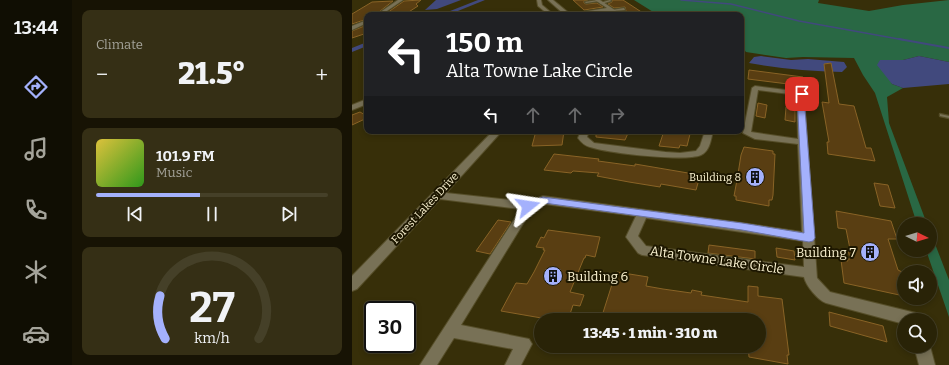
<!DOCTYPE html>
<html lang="en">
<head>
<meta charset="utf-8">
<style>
	:root { --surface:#292307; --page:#352f15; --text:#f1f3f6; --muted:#a5a49b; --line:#454028; --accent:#a4b1fc }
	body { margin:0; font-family:Bitter,serif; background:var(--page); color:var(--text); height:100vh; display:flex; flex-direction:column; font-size:15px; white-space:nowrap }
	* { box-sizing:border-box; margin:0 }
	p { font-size:13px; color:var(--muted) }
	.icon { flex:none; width:22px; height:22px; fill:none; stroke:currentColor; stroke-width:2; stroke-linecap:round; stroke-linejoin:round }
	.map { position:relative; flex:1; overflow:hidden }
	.sheet { display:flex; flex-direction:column; gap:10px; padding:10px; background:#171304; width:280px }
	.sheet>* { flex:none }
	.guide { position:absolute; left:12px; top:12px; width:380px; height:122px; border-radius:8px; box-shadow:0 2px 6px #0003,0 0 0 1px var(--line); background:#202124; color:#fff; overflow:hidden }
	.needle { width:26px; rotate:95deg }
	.controls { position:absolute; left:545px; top:217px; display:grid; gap:8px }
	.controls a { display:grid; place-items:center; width:40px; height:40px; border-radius:50%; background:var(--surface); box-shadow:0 2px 6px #0003,0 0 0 1px var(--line); font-size:20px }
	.speed { position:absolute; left:12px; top:301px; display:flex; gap:8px; font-size:20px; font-weight:700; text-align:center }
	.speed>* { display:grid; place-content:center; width:52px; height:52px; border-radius:50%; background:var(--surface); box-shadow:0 2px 6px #0003,0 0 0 1px var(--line); line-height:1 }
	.speed .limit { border:2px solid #111; border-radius:6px; background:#fff; color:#111 }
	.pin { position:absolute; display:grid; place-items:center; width:34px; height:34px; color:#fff; margin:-17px; border-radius:8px; box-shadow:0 2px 6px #0006 }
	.me { position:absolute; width:44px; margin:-22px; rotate:75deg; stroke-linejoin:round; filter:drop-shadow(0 0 3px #0008) }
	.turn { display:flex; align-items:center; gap:14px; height:84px; padding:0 16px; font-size:18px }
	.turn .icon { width:52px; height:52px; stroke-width:2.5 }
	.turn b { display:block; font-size:28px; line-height:34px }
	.lanes { display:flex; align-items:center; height:38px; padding:0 16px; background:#0003; justify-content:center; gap:20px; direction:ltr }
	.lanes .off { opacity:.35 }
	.big { font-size:30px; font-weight:800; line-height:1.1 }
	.sheet .card { flex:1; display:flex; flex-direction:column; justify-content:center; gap:6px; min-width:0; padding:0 14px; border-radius:8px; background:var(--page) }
	.sheet .dial { align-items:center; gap:0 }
	.dial svg { height:104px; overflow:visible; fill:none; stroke:var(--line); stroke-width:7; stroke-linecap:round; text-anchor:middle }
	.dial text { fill:var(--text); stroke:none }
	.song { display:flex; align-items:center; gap:12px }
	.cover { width:48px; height:48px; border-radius:6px; background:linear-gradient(135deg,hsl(50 70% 55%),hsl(110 70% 35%)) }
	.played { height:4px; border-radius:2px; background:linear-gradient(90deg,var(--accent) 45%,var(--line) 45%) }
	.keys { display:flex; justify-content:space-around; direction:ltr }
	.heat { display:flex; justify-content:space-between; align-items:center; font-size:22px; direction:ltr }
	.trip { position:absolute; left:182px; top:313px; width:232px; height:40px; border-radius:20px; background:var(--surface); box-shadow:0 2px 6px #0003,0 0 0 1px var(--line); font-weight:800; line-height:40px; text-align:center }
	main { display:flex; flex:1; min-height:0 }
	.dock { display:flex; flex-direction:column; width:72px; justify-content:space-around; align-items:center; background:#100e03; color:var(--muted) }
	.dock .icon { width:28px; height:28px }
	.dock .current { color:var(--accent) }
	.dock b { font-size:18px; color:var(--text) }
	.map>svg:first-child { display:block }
</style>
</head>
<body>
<main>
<nav class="dock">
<b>13:44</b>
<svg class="icon current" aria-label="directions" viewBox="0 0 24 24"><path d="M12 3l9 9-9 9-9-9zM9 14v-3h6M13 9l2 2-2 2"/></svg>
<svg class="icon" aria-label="music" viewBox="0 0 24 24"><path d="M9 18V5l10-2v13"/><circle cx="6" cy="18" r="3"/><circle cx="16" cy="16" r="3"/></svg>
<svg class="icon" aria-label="phone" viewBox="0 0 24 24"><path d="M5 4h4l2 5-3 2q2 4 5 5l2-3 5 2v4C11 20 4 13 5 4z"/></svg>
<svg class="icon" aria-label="climate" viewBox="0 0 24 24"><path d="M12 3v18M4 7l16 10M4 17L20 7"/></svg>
<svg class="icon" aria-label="car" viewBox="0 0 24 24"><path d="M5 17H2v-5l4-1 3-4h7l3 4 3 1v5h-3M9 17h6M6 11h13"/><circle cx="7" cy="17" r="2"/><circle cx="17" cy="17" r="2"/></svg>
</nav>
<section class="sheet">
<div class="card"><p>Climate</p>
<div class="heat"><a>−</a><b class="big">21.5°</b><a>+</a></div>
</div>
<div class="card">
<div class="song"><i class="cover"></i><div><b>101.9 FM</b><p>Music</p></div></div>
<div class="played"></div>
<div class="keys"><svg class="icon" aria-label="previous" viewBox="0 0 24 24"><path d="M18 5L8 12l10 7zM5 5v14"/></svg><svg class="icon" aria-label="pause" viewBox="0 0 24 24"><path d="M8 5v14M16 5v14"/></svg><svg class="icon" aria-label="next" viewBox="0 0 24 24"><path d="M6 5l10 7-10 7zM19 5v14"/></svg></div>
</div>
<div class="card dial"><svg viewBox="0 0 100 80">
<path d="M14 69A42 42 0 1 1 86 69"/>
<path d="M14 69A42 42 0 0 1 10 36" stroke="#a4b1fc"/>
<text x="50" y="56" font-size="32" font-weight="700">27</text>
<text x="50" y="72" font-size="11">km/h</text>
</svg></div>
</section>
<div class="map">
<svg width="597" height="365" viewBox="0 0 597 365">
	<rect width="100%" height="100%" fill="#372f09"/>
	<g fill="#296844">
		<path d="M282 0H467L466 3 517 11 551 5 597 0V62L567 56 551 60H528L540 84 551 88 535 97 537 123 575 224H565L523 93 511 75 502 58 451 57 434 58 394 52 389 46V15H306Z"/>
		<path d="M578 231 597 280V317L574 250H578Z"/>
	</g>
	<g fill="#41497d">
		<path d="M84 0H109L85 9 73 10Z"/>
		<path d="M409 56 439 60 456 59 492 62 495 67 490 72C459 71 428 69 397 63L402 57Z"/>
		<path d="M567 56 597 62V84L551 88 540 84 525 65 528 60H551Z"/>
	</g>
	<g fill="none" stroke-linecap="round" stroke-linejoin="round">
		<path stroke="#41497d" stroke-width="1.5" d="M329 0 379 4 447 21 552 40"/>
		<path stroke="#41497d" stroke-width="2" d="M547 39 597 48"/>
		<g fill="#41497d" fill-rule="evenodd">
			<path d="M126 0H133L96 15H88Z"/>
			<path d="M15 42V46L0 52V48Z"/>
		</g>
	</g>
	<g fill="#593e12" stroke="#896326">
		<path d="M69 0 64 4 66 6 52 15H32L52 1Z"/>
		<path d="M221 0H236L232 1V3L234 4 245 3 251 7 232 10Z"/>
		<path d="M260 0H271L291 13 284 14 278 13 276 15H271L268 12 274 11 273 7 262 8 256 4 260 2Z"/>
		<path d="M41 1 23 15H15V19L0 24V14L20 2Z"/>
		<path d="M15 25V33L0 38V31Z"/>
		<path d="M479 63 487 104 502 106 514 148H519L523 161 476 154 475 142H477L470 102 477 103 472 64Z"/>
		<path d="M397 70 451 77 452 86 396 79Z"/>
		<path d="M406 103 415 105 413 118 404 116Z"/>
		<path d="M434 107 443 108V122L433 120Z"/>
		<path d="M8 112 15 116V118L0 125V115Z"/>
		<path d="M184 131H212L210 145 180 146Z"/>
		<path d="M244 131H277L273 140 244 137Z"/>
		<path d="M312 131H333L332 134H338L335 146 328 145 327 148 307 146Z"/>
		<path d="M392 147 421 151V154H423L421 195 420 200H417V206L384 200V196H382L385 180 389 155Z"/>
		<path d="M202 154 247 159 246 161 283 166V164L336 173V174L348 176 344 190 309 184 308 187 277 182 245 176 247 173 221 171 219 173 192 170Z"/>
		<path d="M522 183 536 185 543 208 528 206Z"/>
		<path d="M484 211 539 221 545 239H536L546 270 552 273V296L492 283 489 260 496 261 495 259H498L496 249H498L494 229 486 228Z"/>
		<path d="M146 220 159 222 138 254 124 251Z"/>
		<path d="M196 230 248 237 243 257 234 255 233 258H232L218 292 232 295 228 306 221 305 216 320H201L149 311 164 283 175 284 182 272 193 250H191L192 248 184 247 189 237 192 238Z"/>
		<path d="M357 245 403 251V259L356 253Z"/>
		<path d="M424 248 442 251 443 260 425 257Z"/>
		<path d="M265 272 296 277 294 286 311 289 339 293 340 290 350 292 349 295 396 302V286L406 287V296L430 299 437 355H435L436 364 397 357 396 346H407V320H254L249 319 262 278 263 279Z"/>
		<path d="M477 312 531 326 535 342 478 326Z"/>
	</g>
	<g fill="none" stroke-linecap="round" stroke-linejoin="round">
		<g stroke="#564e29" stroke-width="2.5">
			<g id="service">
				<path d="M246 0 247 1 234 3 233 2Z"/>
				<path d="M258 0 259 1 249 4 248 3Z"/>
				<path d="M272 8 273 10 261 11 260 10Z"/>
				<path d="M266 13 267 15H255L256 14Z"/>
				<path d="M278 14 283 15H277Z"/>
				<path d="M588 114 597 116V118L588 116Z"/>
			</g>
		</g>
		<g stroke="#564e29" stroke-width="2">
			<g id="minor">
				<path d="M46 0H51L29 15H24Z"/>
				<path d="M185 0H189L190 5 202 15H197L186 6Z"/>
				<path d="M196 0H201L218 14 255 8 243 0H248L270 15H265L258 11 228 15H213Z"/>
				<path d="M15 20V23L0 30V26Z"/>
				<path d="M403 86 450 92 454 94 452 96 465 278 478 292 564 313 569 315 571 320H552V324L474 303C466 300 454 286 452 277L290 255 286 253 274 237 284 216 192 204 180 209 109 325 177 339 180 344 169 365H153L161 349 102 338 85 365H68L169 209 88 199 5 289 0 291V276L141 131H150L94 193 175 202 191 196 390 223 450 232 446 144 403 139 391 133 400 88ZM406 90 445 95 446 139 399 132ZM294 218 451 241 452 267 294 246 286 236Z"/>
				<path d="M15 99V104L0 110V105Z"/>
				<path d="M229 131H237L235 137 242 143 313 152 328 153 344 151 348 146 353 131H361C359 139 358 151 349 155 333 162 256 153 238 147 233 146 229 142 226 138Z"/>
				<path d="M562 346H578L583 365H567Z"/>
			</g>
		</g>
		<use href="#service" fill="#787156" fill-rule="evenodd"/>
		<use href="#minor" fill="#787156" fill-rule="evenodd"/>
	</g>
	<path fill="#a4b1fc" stroke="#6b73a4" d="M448 92 453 94 452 96 463 238 461 241 457 242 390 230 192 203 176 209 172 206 173 203 191 197 390 223 452 233 445 96Z"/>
	<defs>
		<g id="building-disc" transform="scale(1)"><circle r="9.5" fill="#a4b1fc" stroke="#1d1700"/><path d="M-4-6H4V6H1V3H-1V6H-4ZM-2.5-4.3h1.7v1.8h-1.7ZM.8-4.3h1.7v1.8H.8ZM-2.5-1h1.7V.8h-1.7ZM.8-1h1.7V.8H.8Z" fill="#111"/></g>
	</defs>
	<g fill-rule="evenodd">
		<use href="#building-disc" x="403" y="177"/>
		<use href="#building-disc" x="518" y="252"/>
		<use href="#building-disc" x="201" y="276"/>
	</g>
	<g text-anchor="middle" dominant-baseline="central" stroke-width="4" stroke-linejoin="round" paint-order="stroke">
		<g font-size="11" fill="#fbf3d1" stroke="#1d1700" text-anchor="end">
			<text x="389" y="177">Building 8</text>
		</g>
		<g font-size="11" fill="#fbf3d1" stroke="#1d1700">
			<text transform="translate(73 208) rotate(-47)">Forest Lakes Drive</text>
		</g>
		<g font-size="13" fill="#fbf3d1" stroke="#1d1700" text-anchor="end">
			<text x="504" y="252">Building 7</text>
			<text x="215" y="276" text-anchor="start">Building 6</text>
		</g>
		<g font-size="13" fill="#fbf3d1" stroke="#1d1700">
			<text transform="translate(365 260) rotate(8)">Alta Towne Lake Circle</text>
		</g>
	</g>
</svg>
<div class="controls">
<a><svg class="needle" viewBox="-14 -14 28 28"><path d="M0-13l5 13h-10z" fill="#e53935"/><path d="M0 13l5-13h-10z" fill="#a5a49b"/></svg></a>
<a><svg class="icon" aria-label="sound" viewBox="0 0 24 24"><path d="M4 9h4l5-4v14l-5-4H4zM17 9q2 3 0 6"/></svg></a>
<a><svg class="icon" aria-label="search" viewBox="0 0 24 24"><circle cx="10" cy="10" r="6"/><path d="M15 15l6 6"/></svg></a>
</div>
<div class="speed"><div class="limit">30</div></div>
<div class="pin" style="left:450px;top:94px;background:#d93025"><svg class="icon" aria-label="arrive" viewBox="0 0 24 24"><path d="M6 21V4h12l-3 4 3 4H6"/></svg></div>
<svg class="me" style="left:176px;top:206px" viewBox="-20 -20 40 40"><path d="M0-17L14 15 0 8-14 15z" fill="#a4b1fc" stroke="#fff" stroke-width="4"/></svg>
<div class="trip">13:45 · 1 min · 310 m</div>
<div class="guide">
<div class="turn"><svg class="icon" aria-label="left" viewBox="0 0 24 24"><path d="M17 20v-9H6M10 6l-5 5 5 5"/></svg><div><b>150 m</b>Alta Towne Lake Circle</div></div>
<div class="lanes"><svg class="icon" aria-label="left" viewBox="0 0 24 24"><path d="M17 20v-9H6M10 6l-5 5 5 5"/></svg><svg class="icon off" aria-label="ahead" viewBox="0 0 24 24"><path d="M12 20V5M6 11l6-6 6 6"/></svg><svg class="icon off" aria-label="ahead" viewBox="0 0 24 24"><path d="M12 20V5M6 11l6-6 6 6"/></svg><svg class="icon off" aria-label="right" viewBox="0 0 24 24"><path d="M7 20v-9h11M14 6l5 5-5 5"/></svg></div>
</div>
</div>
</main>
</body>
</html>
